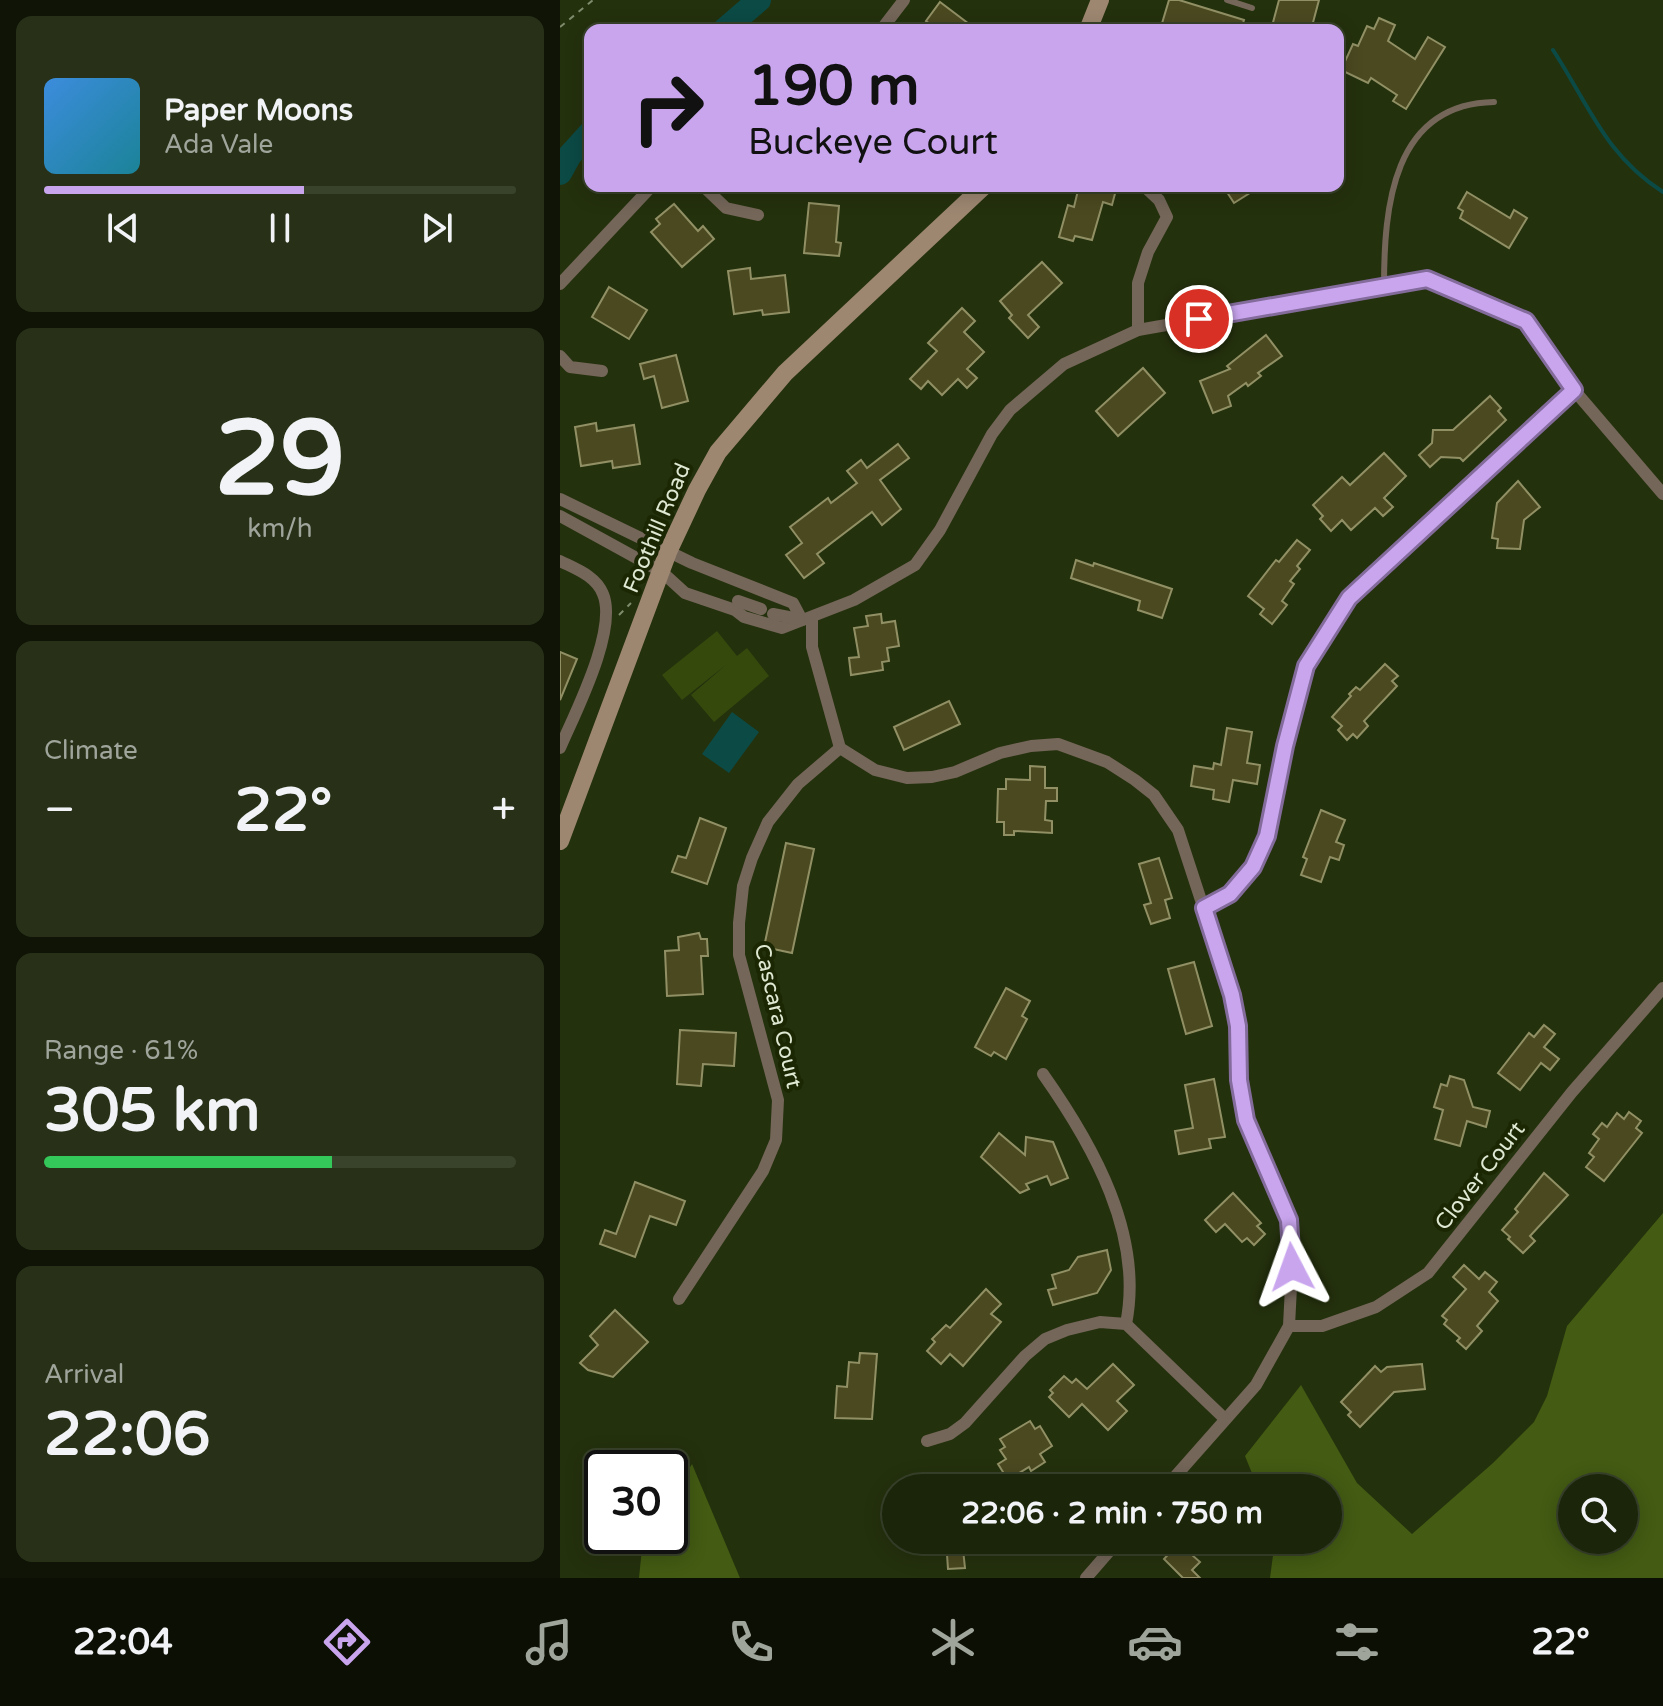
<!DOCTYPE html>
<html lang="en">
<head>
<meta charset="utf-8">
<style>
	:root { --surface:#1b250a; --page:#283118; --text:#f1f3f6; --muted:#a0a59c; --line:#39422b; --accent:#c9a5ee }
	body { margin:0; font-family:"Varela Round",sans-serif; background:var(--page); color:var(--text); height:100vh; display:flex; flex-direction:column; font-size:30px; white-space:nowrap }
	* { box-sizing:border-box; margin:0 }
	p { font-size:26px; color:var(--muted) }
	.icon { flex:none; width:44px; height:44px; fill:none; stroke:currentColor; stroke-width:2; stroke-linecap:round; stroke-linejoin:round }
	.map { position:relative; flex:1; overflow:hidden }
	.drawer { display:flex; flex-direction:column; gap:16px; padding:16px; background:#0f1406; width:560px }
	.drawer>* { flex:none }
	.top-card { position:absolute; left:24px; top:24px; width:760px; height:168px; border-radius:16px; box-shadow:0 4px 20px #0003,0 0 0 2px var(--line); background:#c9a5ee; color:#111; overflow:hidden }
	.tools { position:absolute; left:998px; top:1474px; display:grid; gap:16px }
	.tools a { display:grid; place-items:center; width:80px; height:80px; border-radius:50%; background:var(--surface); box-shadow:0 4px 20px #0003,0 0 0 2px var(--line); font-size:40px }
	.speed { position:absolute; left:24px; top:1450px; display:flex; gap:16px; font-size:40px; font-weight:700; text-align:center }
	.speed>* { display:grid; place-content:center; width:104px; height:104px; border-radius:50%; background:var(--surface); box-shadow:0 4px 20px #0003,0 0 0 2px var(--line); line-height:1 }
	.speed .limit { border:4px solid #111; border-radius:12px; background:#fff; color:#111 }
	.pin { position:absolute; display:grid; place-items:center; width:68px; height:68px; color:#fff; margin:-34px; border:4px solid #fff; border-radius:50%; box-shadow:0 2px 8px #0007 }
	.me { position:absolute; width:88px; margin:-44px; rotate:356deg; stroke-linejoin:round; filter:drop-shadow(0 0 6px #0008) }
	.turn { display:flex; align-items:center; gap:28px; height:168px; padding:0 32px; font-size:36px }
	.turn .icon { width:104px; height:104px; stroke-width:2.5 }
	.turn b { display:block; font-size:56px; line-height:68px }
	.big { font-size:60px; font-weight:700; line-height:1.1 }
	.drawer .tile { flex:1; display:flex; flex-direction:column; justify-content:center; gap:12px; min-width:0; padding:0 28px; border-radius:16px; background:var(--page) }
	.drawer .dial { align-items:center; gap:0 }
	.dial b { font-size:104px; line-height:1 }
	.song { display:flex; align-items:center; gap:24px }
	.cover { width:96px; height:96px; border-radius:12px; background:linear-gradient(135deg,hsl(210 70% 55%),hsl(190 70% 35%)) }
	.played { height:8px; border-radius:4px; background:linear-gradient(90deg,var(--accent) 55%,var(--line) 55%) }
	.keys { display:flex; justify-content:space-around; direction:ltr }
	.heat { display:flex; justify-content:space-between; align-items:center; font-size:44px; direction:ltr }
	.charge { height:12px; border-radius:6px; background:linear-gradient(90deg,#34c759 61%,var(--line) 0) }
	.trip { position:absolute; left:322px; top:1474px; width:460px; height:80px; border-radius:40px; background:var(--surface); box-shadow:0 4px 20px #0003,0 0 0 2px var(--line); font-weight:700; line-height:80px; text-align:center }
	.tabs { display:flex; height:128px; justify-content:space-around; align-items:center; background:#0b0f04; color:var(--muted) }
	.tabs .icon { width:56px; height:56px }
	.tabs .current { color:var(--accent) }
	.tabs b { font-size:36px; color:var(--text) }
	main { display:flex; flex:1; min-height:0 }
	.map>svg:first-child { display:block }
</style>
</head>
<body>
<main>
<section class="drawer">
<div class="tile">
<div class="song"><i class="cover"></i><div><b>Paper Moons</b><p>Ada Vale</p></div></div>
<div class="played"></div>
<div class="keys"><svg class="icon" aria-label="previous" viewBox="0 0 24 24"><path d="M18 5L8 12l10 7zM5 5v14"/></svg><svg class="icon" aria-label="pause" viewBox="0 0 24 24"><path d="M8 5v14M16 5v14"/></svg><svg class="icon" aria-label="next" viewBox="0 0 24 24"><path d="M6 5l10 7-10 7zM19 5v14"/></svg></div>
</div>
<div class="tile dial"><b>29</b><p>km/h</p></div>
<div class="tile"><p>Climate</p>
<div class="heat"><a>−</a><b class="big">22°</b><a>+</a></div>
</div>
<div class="tile"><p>Range · 61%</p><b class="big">305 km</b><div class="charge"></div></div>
<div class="tile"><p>Arrival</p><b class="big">22:06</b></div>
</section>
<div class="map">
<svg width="1103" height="1578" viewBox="0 0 1103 1578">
	<rect width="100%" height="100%" fill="#24310d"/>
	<path fill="#35490d" d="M157 631 177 656 187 648 209 676 154 722 131 695 167 664 122 700 102 675Z"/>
	<g fill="#435b13" fill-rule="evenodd">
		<path d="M1103 1213V1578H710L715 1540H768V1488H698L685 1456 741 1385 797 1483 852 1534 933 1463 974 1422 987 1396 1007 1326ZM1012 1488H1064V1540H1012Z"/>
		<path d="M132 1464 180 1578H79L82 1548 89 1536H110V1501Z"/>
	</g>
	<path fill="#0c4a45" d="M172 712 199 732 169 773 142 754Z"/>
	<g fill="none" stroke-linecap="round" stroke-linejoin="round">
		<path stroke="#0c4a45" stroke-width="4" d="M993 50C1029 105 1045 155 1103 192"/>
		<g stroke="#0c4a45" stroke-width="24">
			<path d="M164 30 199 0"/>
			<path d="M0 173 10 155 30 133"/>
		</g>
	</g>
	<g fill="#4b4920" stroke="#919065" stroke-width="2">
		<path d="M609 0H619L684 20 681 30H600Z"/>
		<path d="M719 0H759L751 30H711Z"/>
		<path d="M380 2 417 30H378L366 21Z"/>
		<path d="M819 18 835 25 828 41 855 59 868 37 885 47 846 109 833 101 837 95 811 78 808 83 781 70 793 44 798 46 807 26 814 29Z"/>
		<path d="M519 186H557L552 205 543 202 532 240 515 236 513 241 499 237 508 205 514 207Z"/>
		<path d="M663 186H701L674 203Z"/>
		<path d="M907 192 950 218 954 210 967 218 949 248 900 218 903 211 898 208Z"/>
		<path d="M249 203 279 206 276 242 281 243 279 256 244 253Z"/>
		<path d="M114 204 138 231 143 226 154 239 122 267 91 232 100 224 96 219Z"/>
		<path d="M482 262 502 283 468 315 479 327 468 338 449 318 452 315 440 301Z"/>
		<path d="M190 268 191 279 225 275 229 312 203 315 202 310 174 314 168 271Z"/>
		<path d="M49 287 87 310 69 339 32 317Z"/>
		<path d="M402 308 415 321 404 332 424 352 407 369 417 378 407 388 398 379 382 395 368 381 361 389 350 379 377 351 368 343Z"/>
		<path d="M706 335 722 356 698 373 701 376 688 386 686 383 668 396 671 406 653 413 640 381 670 369 667 366Z"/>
		<path d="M116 355 128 401 102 408 94 376 84 379 80 364Z"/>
		<path d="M583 368 605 393 558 436 536 411Z"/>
		<path d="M930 396 941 408 938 411 946 420 903 461 900 458 881 457 870 467 859 455 872 443 873 430H893Z"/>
		<path d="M36 423 37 431 74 425 80 464 53 468 52 461 21 466 15 427Z"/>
		<path d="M338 444 349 458 320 480 341 509 322 525 312 512 257 554 264 563 244 578 226 555 242 543 230 527 268 498 271 503 297 483 287 471 301 460 307 468Z"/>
		<path d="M824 453 846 476 824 498 833 507 823 516 815 508 791 530 782 520 771 531 760 519 763 516 753 505 782 477 790 485Z"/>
		<path d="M958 481 980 507 964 520 960 549 937 548 938 539 932 538 937 503Z"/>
		<path d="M737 540 750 550 737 566 740 569 730 581 734 584 722 601 727 605 712 624 700 614 704 609 688 596 716 560 719 562Z"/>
		<path d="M516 560 533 566 534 563 612 589 602 618 578 610 580 601 511 578Z"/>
		<path d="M321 614 322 623 335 621 339 646 327 648 329 661 322 662 323 670 291 675 289 658 299 657 294 628 308 626 306 616Z"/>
		<path d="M0 652 17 659 0 700Z"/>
		<path d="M825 664 838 676 832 681 837 686 804 721 808 726 797 738 793 734 787 740 778 730 782 726 772 717 791 696 789 694 796 687 800 690Z"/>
		<path d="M389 701 400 724 344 750 334 727Z"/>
		<path d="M667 728 692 732 687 763 700 765 697 784 673 780 669 802 653 799 654 790 631 786 634 766 653 769 654 763 661 765Z"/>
		<path d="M470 766 485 767V788H497V801H486L485 820 492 821V833L454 831V835H444V822H437L438 789H446V779L470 780Z"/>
		<path d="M761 810 785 820 776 842 784 845 779 860 770 857 761 882 741 875 747 859 743 857Z"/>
		<path d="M140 818 166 828 147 884 112 872 118 856 126 858Z"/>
		<path d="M226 843 254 849 232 953 204 947Z"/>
		<path d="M599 858 612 898 605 900 610 918 591 924 584 905 591 903 579 864Z"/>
		<path d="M139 933 141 939H147L148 956H141L143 994 107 996 105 951 119 950 118 937Z"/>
		<path d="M634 962 652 1026 626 1034 608 969Z"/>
		<path d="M446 988 470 1001 462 1016 467 1019 446 1059 434 1052 431 1056 415 1047Z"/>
		<path d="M984 1025 995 1034 984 1047 999 1059 990 1070 981 1063 960 1090 938 1073 969 1033 974 1037Z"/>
		<path d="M120 1030 176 1033 174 1066 143 1064 141 1086 117 1084Z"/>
		<path d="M890 1076 904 1080 913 1107 930 1111 926 1127 907 1121 900 1146 875 1139 883 1110 874 1107 881 1084 887 1086Z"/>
		<path d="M654 1079 665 1137 649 1139 651 1148 619 1154 615 1131 633 1128 625 1085Z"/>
		<path d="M1069 1112 1081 1121 1076 1128 1082 1133 1044 1181 1026 1167 1034 1157 1029 1153 1039 1139 1033 1134 1042 1123 1047 1127 1057 1113 1064 1119Z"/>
		<path d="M439 1133 465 1155 466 1137 493 1142 508 1178 491 1185 487 1176 466 1184 469 1189 460 1193 421 1157Z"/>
		<path d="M984 1173 1008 1195 970 1236 975 1241 963 1253 948 1239 950 1237 942 1230 958 1212 955 1209Z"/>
		<path d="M75 1182 125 1201 116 1225 90 1216 75 1257 40 1244 45 1230 56 1234Z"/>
		<path d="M673 1193 701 1223 697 1226 705 1234 694 1245 687 1238 682 1242 665 1224 656 1232 645 1220Z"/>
		<path d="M547 1250 551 1270 537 1293 493 1305 488 1290 496 1288 492 1275 509 1270 518 1257Z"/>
		<path d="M904 1265 919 1279 925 1272 937 1282 929 1292 938 1301 917 1326 922 1331 906 1349 897 1341 900 1338 884 1324 887 1320 882 1316 906 1289 893 1277Z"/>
		<path d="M426 1289 441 1304 431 1314 441 1322 403 1366 390 1354 381 1364 367 1351 375 1342 372 1339 386 1325 390 1328Z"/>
		<path d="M55 1310 88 1342 53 1377 28 1370 20 1363 38 1345 30 1336Z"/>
		<path d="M300 1353 317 1354 312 1419 275 1418 277 1386 287 1387 289 1362 299 1363Z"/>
		<path d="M553 1364 574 1385 557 1401 567 1411 548 1430 522 1404 509 1417 489 1397 493 1393 490 1390 504 1376 512 1383 516 1379 527 1389Z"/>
		<path d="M862 1364 865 1389 834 1392 800 1427 788 1415 791 1412 781 1402 815 1366 821 1372 827 1367Z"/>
		<path d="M470 1421 475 1429 480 1426 492 1446 480 1454 485 1462 471 1471 469 1467 448 1480 438 1464 446 1459 440 1450 445 1447 440 1439Z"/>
		<path d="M386 1540H402L405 1568 388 1569Z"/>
		<path d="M610 1540H646L632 1555 640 1562 632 1570 640 1578H623L604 1559 616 1546Z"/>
	</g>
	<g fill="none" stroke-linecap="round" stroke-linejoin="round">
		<g stroke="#7f8b6d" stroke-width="2" stroke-dasharray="6 6" stroke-linecap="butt">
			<path d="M0 27 33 0"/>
			<path d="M59 615 71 603"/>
		</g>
		<g stroke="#746659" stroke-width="6">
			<path d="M667 0 692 8"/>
			<path d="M824 287C824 208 832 104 934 102"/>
		</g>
		<g stroke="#746659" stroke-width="12">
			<path d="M321 30 344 0"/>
			<path d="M143 186 166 208 198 215"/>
			<path d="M0 284 92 186"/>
			<path d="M578 330V283L588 252 607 217 599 200 584 186"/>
			<path d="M0 356 10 367 42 371"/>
			<path d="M0 499 132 563 233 603 242 620"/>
			<path d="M0 516 102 572 125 593 175 610 184 617 222 628 294 600 355 565 380 530 432 434 450 410 504 364 578 330 867 279 966 321 1014 390 1103 494"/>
			<path d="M0 561C16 569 36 576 43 594 58 630 15 713 0 748"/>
			<path d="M178 601 201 609"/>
			<path d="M213 614 239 619"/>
			<path d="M252 617V647L280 748 315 770 347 778 372 777 395 772 440 753 471 746 498 744 547 762 575 780 594 795 618 830 672 995 678 1026 679 1080 686 1120 729 1220 732 1267 729 1326 696 1385 605 1488"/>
			<path d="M644 908 670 894 693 867 707 836 725 746 746 666 789 598 1014 390"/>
			<path d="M483 1074C533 1145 584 1235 566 1324"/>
			<path d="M119 1299 203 1171 216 1140 218 1100 179 955V923L183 886 192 858 208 822 238 784 280 748"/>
			<path d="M729 1326H762L816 1307 868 1273 1012 1092 1103 988"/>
			<path d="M367 1441 390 1434 405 1423 465 1356 485 1339 507 1330 540 1322 566 1324 665 1419"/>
			<path d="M526 1578 559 1540"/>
		</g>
		<g stroke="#9d8771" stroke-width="18">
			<path d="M528 30 540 0"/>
			<path d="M0 841 108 552 137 490 158 452 225 373 424 186"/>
		</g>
	</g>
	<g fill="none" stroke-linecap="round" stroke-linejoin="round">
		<g stroke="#836b9b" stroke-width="20">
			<path id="route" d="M639 319 867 279 966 321 1014 390 789 598 746 666 725 746 707 836 693 867 670 894 644 908 672 995 678 1026 679 1080 686 1120 729 1220 732 1267"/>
		</g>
		<use href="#route" stroke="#c9a5ee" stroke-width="14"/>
	</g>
	<g text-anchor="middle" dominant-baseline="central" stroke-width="8" stroke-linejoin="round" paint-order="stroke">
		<g font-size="22" fill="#dee8d2" stroke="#1b2703">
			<text transform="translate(97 528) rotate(-67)">Foothill Road</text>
			<text transform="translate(218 1016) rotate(77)">Cascara Court</text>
			<text transform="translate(920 1176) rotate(-52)">Clover Court</text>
		</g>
	</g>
</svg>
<div class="tools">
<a><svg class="icon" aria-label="search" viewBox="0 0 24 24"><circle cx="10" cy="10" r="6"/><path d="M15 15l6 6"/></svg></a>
</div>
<div class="speed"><div class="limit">30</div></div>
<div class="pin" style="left:639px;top:319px;background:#d93025"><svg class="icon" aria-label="arrive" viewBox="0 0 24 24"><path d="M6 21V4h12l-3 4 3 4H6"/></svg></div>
<svg class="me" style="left:732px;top:1267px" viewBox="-20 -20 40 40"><path d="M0-17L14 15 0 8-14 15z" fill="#c9a5ee" stroke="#fff" stroke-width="4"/></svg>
<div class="trip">22:06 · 2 min · 750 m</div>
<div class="top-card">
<div class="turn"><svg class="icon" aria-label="right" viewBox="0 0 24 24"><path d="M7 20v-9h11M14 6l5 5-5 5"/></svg><div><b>190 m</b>Buckeye Court</div></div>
</div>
</div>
</main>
<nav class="tabs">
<b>22:04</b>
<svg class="icon current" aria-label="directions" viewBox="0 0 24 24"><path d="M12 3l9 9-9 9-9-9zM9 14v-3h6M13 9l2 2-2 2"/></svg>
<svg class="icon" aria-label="music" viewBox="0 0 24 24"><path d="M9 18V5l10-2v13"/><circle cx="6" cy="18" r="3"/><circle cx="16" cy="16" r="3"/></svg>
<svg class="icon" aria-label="phone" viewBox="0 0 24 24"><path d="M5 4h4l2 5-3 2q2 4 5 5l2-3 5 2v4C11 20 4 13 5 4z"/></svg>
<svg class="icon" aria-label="climate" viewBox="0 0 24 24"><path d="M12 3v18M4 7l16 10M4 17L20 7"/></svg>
<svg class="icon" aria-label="car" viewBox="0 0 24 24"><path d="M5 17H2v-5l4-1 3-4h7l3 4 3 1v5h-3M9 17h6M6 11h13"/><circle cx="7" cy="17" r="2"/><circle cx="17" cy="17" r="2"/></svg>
<svg class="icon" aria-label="filters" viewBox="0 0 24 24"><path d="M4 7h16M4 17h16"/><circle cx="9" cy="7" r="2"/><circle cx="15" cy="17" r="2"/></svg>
<b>22°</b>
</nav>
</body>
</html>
